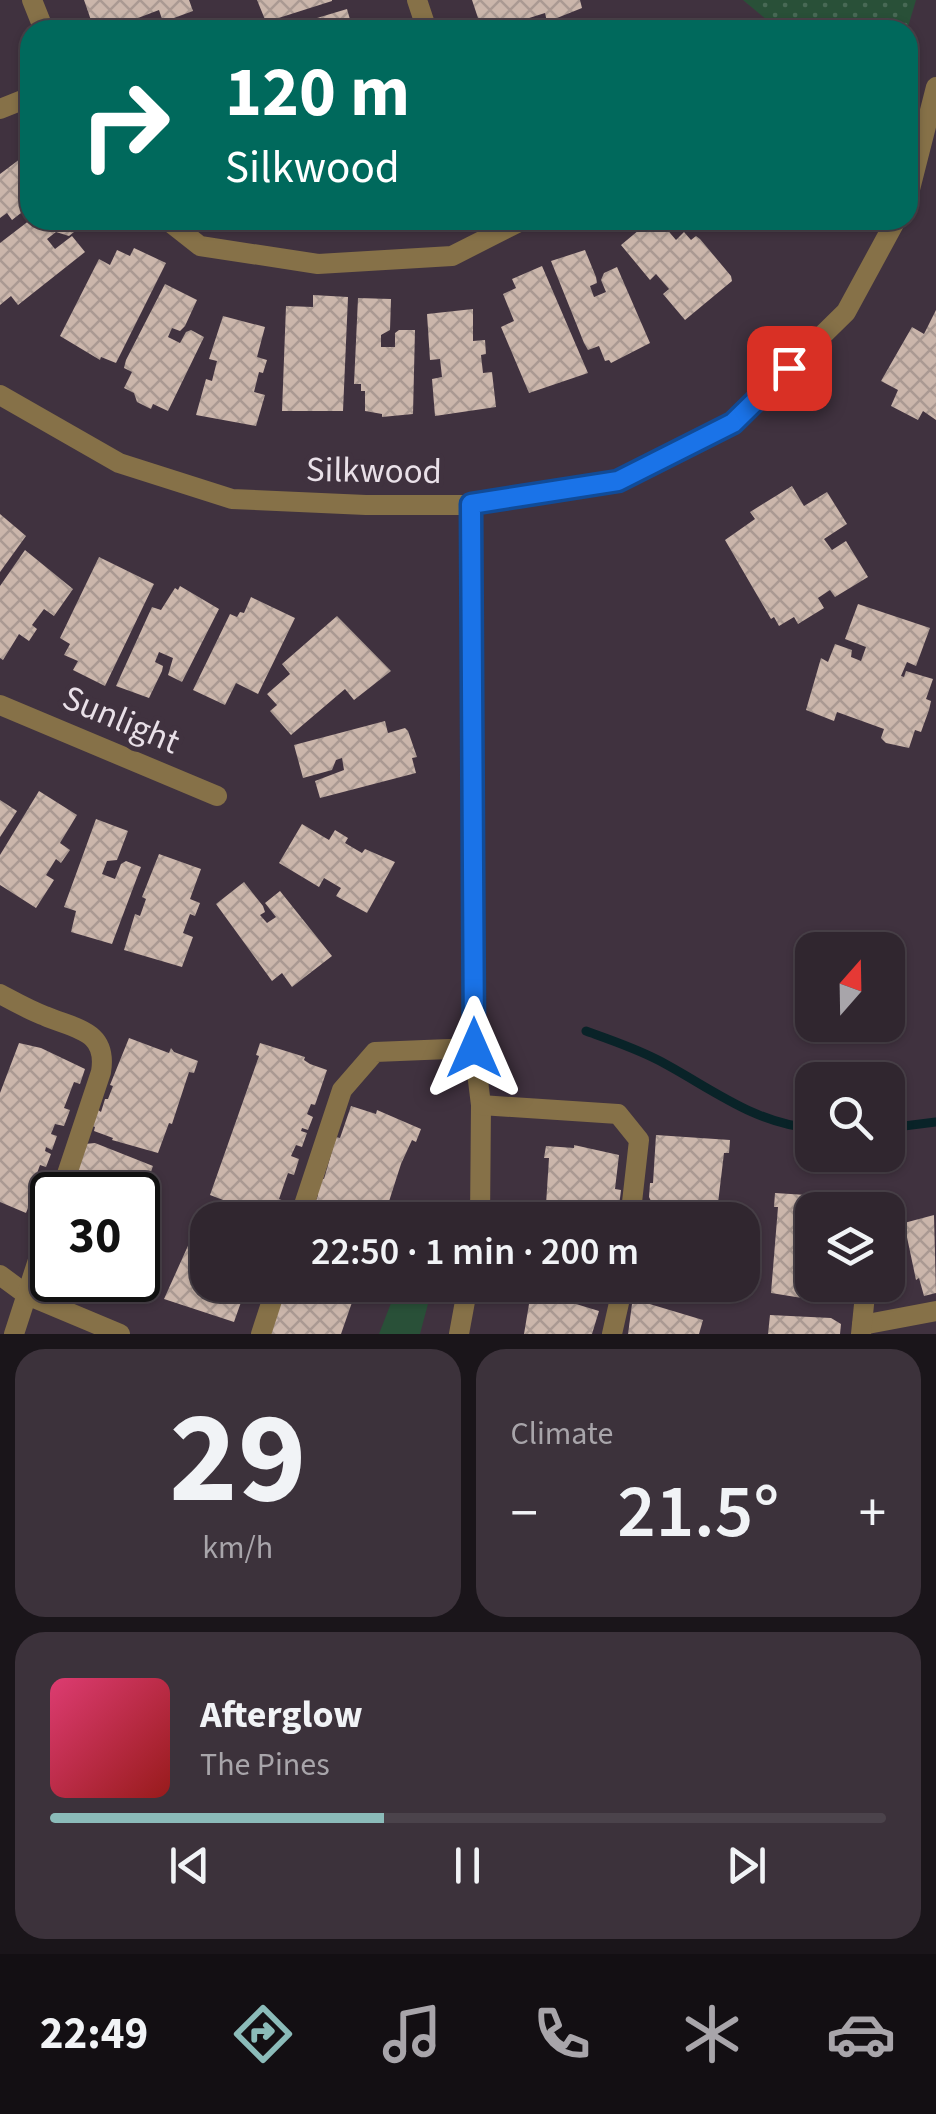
<!DOCTYPE html>
<html lang="en">
<head>
<meta charset="utf-8">
<style>
	:root { --surface:#30262f; --page:#3c323b; --text:#f1f3f6; --muted:#a8a5aa; --line:#4b434b; --accent:#8bbbb9 }
	body { margin:0; font-family:"Source Sans 3",sans-serif; background:var(--page); color:var(--text); height:100vh; display:flex; flex-direction:column; font-size:38px; white-space:nowrap }
	* { box-sizing:border-box; margin:0 }
	p { font-size:32px; color:var(--muted) }
	.icon { flex:none; width:55px; height:55px; fill:none; stroke:currentColor; stroke-width:2; stroke-linecap:round; stroke-linejoin:round }
	.map { position:relative; height:1334px; overflow:hidden }
	.side { display:flex; flex-direction:column; gap:15px; padding:15px; background:#1a151a; flex:1 }
	.side>* { flex:none }
	.banner { position:absolute; left:20px; top:20px; width:898px; height:210px; border-radius:30px; box-shadow:0 2px 8px #0004,0 0 0 2px var(--line); background:#00695c; color:#fff; overflow:hidden }
	.needle { width:65px; rotate:20deg }
	.controls { position:absolute; left:795px; top:932px; display:grid; gap:20px }
	.controls a { display:grid; place-items:center; width:110px; height:110px; border-radius:20px; background:var(--surface); box-shadow:0 2px 8px #0004,0 0 0 2px var(--line); font-size:50px }
	.speed { position:absolute; left:30px; top:1172px; display:flex; gap:20px; font-size:50px; font-weight:700; text-align:center }
	.speed>* { display:grid; place-content:center; width:130px; height:130px; border-radius:50%; background:var(--surface); box-shadow:0 2px 8px #0004,0 0 0 2px var(--line); line-height:1 }
	.speed .limit { border:5px solid #111; border-radius:15px; background:#fff; color:#111 }
	.pin { position:absolute; display:grid; place-items:center; width:85px; height:85px; color:#fff; margin:-42px; border-radius:20px; box-shadow:0 5px 15px #0006 }
	.me { position:absolute; width:110px; margin:-55px; rotate:0deg; stroke-linejoin:round; filter:drop-shadow(0 0 8px #0008) }
	.turn { display:flex; align-items:center; gap:35px; height:210px; padding:0 40px; font-size:45px }
	.turn .icon { width:130px; height:130px; stroke-width:2.5 }
	.turn b { display:block; font-size:70px; line-height:85px }
	.big { font-size:75px; font-weight:600; line-height:1.1 }
	.side .widget { flex:1; display:flex; flex-direction:column; justify-content:center; gap:15px; min-width:0; padding:0 35px; border-radius:30px; background:var(--page) }
	.side .dial { align-items:center; gap:0 }
	.dial b { font-size:130px; line-height:1 }
	.song { display:flex; align-items:center; gap:30px }
	.cover { width:120px; height:120px; border-radius:15px; background:linear-gradient(135deg,hsl(340 70% 55%),hsl(0 70% 35%)) }
	.played { height:10px; border-radius:5px; background:linear-gradient(90deg,var(--accent) 40%,var(--line) 40%) }
	.keys { display:flex; justify-content:space-around; direction:ltr }
	.heat { display:flex; justify-content:space-between; align-items:center; font-size:55px; direction:ltr }
	.side .tiles { flex:1; display:grid; gap:15px; grid-template-columns:1fr 1fr }
	.widget:last-child { grid-column:span 2 }
	.trip { position:absolute; left:190px; top:1202px; width:570px; height:100px; border-radius:30px; background:var(--surface); box-shadow:0 2px 8px #0004,0 0 0 2px var(--line); font-weight:600; line-height:100px; text-align:center }
	.menu { display:flex; height:160px; justify-content:space-around; align-items:center; background:#130f13; color:var(--muted) }
	.menu .icon { width:70px; height:70px }
	.menu .selected { color:var(--accent) }
	.menu b { font-size:45px; color:var(--text) }
	.map>svg:first-child { display:block }
</style>
</head>
<body>
<div class="map">
<svg width="936" height="1334" viewBox="0 0 936 1334">
	<defs>
		<pattern id="park-dots" width="8" height="8" patternUnits="userSpaceOnUse" patternTransform="scale(2.5)"><rect width="8" height="8" fill="#295038"/><path d="M2 2h.1M6 6h.1" fill="none" stroke="#486955" stroke-width="1.8" stroke-linecap="round"/></pattern>
		<pattern id="building-cross-hatch" width="8" height="8" patternUnits="userSpaceOnUse" patternTransform="scale(2.5)"><rect width="8" height="8" fill="#cbb6ab"/><path d="M0 0l8 8M0 8l8-8" fill="none" stroke="#aa9992"/></pattern>
	</defs>
	<rect width="100%" height="100%" fill="#40323f"/>
	<path fill="#295038" d="M398 1285H433L420 1334H379Z"/>
	<path fill="url(#park-dots)" d="M743 0H916L907 30H779Z"/>
	<g fill="none" stroke-linecap="round" stroke-linejoin="round">
		<g stroke="#092328" stroke-width="9">
			<path d="M586 1031C611 1040 635 1048 658 1060 708 1086 754 1124 812 1128"/>
			<path d="M888 1128 936 1122"/>
		</g>
	</g>
	<g fill="url(#building-cross-hatch)">
		<path d="M84 0H189L193 11 163 22 159 10 138 18 140 23 127 28 124 19 94 29Z"/>
		<path d="M257 0H332V1L266 22Z"/>
		<path d="M472 0H580L582 8 547 22 545 13 526 19 528 27 520 30H482Z"/>
		<path d="M347 9 351 23 344 30H277Z"/>
		<path d="M24 156 30 164V206L12 220 7 213 0 218V174Z"/>
		<path d="M30 220H89L69 236 56 232 47 239 55 249 72 236 85 252 18 305 11 296 0 305V243Z"/>
		<path d="M651 220H659L676 240 684 232 691 240 696 236 700 239 731 276 732 281 685 320 663 294 669 289 656 274 650 280 621 245Z"/>
		<path d="M134 248 166 263 116 363 101 357 100 360 60 336 99 259 110 265 117 250 130 256Z"/>
		<path d="M585 250 596 277 597 283 590 286 594 297 606 292 601 280 604 273 617 267 650 343 611 363 609 360 605 361 599 346 588 350 584 343 551 261Z"/>
		<path d="M542 266 588 373 529 393 501 327 514 321 503 294 516 288 512 279Z"/>
		<path d="M165 284 197 300 185 326 180 331 172 328 168 337 180 343 186 332 191 330 204 337 168 411 153 404 151 409 137 402 134 393 124 388 132 372 124 368 126 360Z"/>
		<path d="M313 295 348 297 343 411H282L286 306 313 307Z"/>
		<path d="M358 298 391 299 390 330 381 335V347H395V333L399 330H415L413 414 382 417V414L365 411V391H361V384H354Z"/>
		<path d="M473 309V341L485 340 486 354 481 355 483 373 492 372 496 407 435 416 432 379 442 377 440 359 430 360 427 314Z"/>
		<path d="M936 310V420L923 411 918 420 891 406 898 390 881 381 912 327 924 334Z"/>
		<path d="M223 316 265 327 257 357 267 360 263 373 259 372 254 392 265 395 256 426 196 415 206 379 212 381 217 361 209 359Z"/>
		<path d="M792 486 804 506 827 492 847 524 824 539 832 550 846 541 868 577 835 597 830 590 818 598 824 608 798 624 794 617 779 626 774 617 771 619 725 540 755 519 750 512Z"/>
		<path d="M0 514 26 536 0 572Z"/>
		<path d="M25 550 73 589 54 616 44 609 32 625 37 629 29 641 19 634 3 660 0 658V586Z"/>
		<path d="M99 557 154 584 105 686 73 670 78 661 64 655 70 644 60 638Z"/>
		<path d="M180 586 219 609 182 682 168 675 173 658 159 652 155 662 163 666 162 671 149 698 116 686 152 607 161 610 175 588 178 590Z"/>
		<path d="M251 597 295 618 258 694 236 683 225 705 193 690 230 614 237 617 240 612 244 613Z"/>
		<path d="M858 604 930 628 916 666 907 662 901 676 904 677 906 671 933 679 926 699 931 701 929 710 921 732 915 730 909 748 886 743 881 738 884 729 837 712 834 721 806 710 821 658 828 662 835 644 852 650 851 657 861 661 866 647 845 639Z"/>
		<path d="M337 616 391 671 354 700 345 689 291 735 270 711 277 705 267 694 290 674 282 664Z"/>
		<path d="M385 721 388 733 405 728 408 731 417 757 412 758 416 773 320 798 315 781 344 770 342 758 336 760 332 770 303 778 294 745Z"/>
		<path d="M39 791 77 815 60 843 70 850 61 863 56 859 46 875 54 880 36 908 0 885V855Z"/>
		<path d="M0 800 17 811 0 837Z"/>
		<path d="M96 819 128 831 117 860 107 861 102 874 115 879 121 864 126 861 141 867 112 944 71 932 76 911 64 907Z"/>
		<path d="M302 824 329 840 335 830 348 838 345 843 362 853 365 849 395 862 367 913 336 896 341 888 324 878 319 887 279 863Z"/>
		<path d="M159 854 201 869 190 899 200 903 195 916 190 914 183 933 193 937 182 967 124 950 135 914 140 916 146 899 142 897Z"/>
		<path d="M244 882 263 906 265 912 260 915 267 923 276 917 265 903 280 891 332 956 292 987 282 973 272 981 216 904Z"/>
		<path d="M129 1038 169 1053 171 1048 174 1052 198 1061 194 1073 189 1072 172 1124 169 1123 158 1153 112 1140 113 1138 94 1131 95 1127 92 1126 98 1110 101 1112 105 1099H108L113 1086 110 1085Z"/>
		<path d="M19 1043 41 1048 85 1069 80 1084 74 1082 64 1108 70 1110 64 1126 55 1124 51 1134 57 1136 52 1150 46 1147 45 1151 51 1154 46 1167 40 1165 36 1176 40 1177 26 1213 0 1202V1093Z"/>
		<path d="M260 1043 305 1057 304 1060 310 1064 327 1070 315 1105 311 1104 307 1114 313 1117 308 1130 302 1128 301 1131 307 1133 302 1147 296 1145 291 1156 299 1159 294 1175 288 1173 279 1199 284 1201 279 1216 273 1214 272 1218 230 1205 231 1203 210 1195 259 1056 256 1055Z"/>
		<path d="M351 1106 376 1114 377 1110 421 1129 416 1142 412 1140 401 1164 383 1220H309L318 1195 314 1194 320 1178 324 1179 336 1137 340 1138Z"/>
		<path d="M656 1135 730 1140 729 1153H724L716 1220H650V1215H647L648 1201H651L649 1197 650 1183H653Z"/>
		<path d="M95 1143 153 1166 138 1209V1195H69L80 1176 77 1175 85 1144Z"/>
		<path d="M574 1145 619 1155 615 1189 621 1190 619 1206 613 1205 612 1220H545L549 1158H544L546 1146 574 1148Z"/>
		<path d="M775 1193 822 1196 830 1202 848 1204 847 1210H812V1285H844L843 1298 837 1297 833 1303 771 1293 778 1207H774Z"/>
		<path d="M205 1208 242 1220H208V1285L246 1288 234 1322 164 1299Z"/>
		<path d="M934 1215 936 1293 924 1296 919 1278 916 1280 904 1223Z"/>
		<path d="M288 1285H358L341 1334H269L283 1287Z"/>
		<path d="M640 1285H710L708 1297 682 1295V1297L640 1290Z"/>
		<path d="M528 1290 577 1300 576 1304 599 1311 592 1334H524L529 1304 525 1303Z"/>
		<path d="M643 1302 703 1320 699 1334H628L632 1304Z"/>
		<path d="M770 1315 831 1318 841 1324 840 1334H768Z"/>
	</g>
	<g fill="none" stroke-linecap="round" stroke-linejoin="round">
		<g stroke="#867148" stroke-width="20">
			<path d="M32 0 44 30"/>
			<path d="M417 0 427 30"/>
			<path d="M0 109 30 97"/>
			<path d="M908 197 936 87"/>
			<path d="M167 220 200 246 318 264 452 256 523 220"/>
			<path d="M0 395 119 463 232 499 366 505H471L619 481 733 423 846 312 896 220"/>
			<path d="M471 505 474 1048 481 1105 480 1220"/>
			<path d="M0 705 217 796"/>
			<path d="M0 994C15 1002 29 1010 45 1016 75 1029 108 1030 101 1072L60 1195"/>
			<path d="M481 1105 618 1114 639 1140 630 1220"/>
			<path d="M299 1220 342 1090 375 1052 474 1048"/>
			<path d="M0 1275 27 1295 120 1334"/>
			<path d="M862 1325 936 1311"/>
			<path d="M14 1334 52 1217"/>
			<path d="M261 1334 277 1285"/>
			<path d="M459 1334 468 1285"/>
			<path d="M612 1334 623 1285"/>
			<path d="M861 1334 866 1285"/>
		</g>
	</g>
	<g fill="none" stroke-linecap="round" stroke-linejoin="round">
		<g stroke="#114b97" stroke-width="25">
			<path id="route" d="M474 1048 471 504 618 481 733 423 789 368"/>
		</g>
		<use href="#route" stroke="#1a73e8" stroke-width="18"/>
	</g>
	<g text-anchor="middle" dominant-baseline="central" stroke-width="10" stroke-linejoin="round" paint-order="stroke">
		<g font-size="35" fill="#e9e0e8" stroke="#40323f">
			<text transform="translate(374 471) rotate(1)">Silkwood</text>
			<text transform="translate(121 720) rotate(23)">Sunlight</text>
		</g>
	</g>
</svg>
<div class="controls">
<a><svg class="needle" viewBox="-14 -14 28 28"><path d="M0-13l5 13h-10z" fill="#e53935"/><path d="M0 13l5-13h-10z" fill="#a8a5aa"/></svg></a>
<a><svg class="icon" aria-label="search" viewBox="0 0 24 24"><circle cx="10" cy="10" r="6"/><path d="M15 15l6 6"/></svg></a>
<a><svg class="icon" aria-label="layers" viewBox="0 0 24 24"><path d="M12 4l9 5-9 5-9-5zM3 14l9 5 9-5"/></svg></a>
</div>
<div class="speed"><div class="limit">30</div></div>
<div class="pin" style="left:789px;top:368px;background:#d93025"><svg class="icon" aria-label="arrive" viewBox="0 0 24 24"><path d="M6 21V4h12l-3 4 3 4H6"/></svg></div>
<svg class="me" style="left:474px;top:1048px" viewBox="-20 -20 40 40"><path d="M0-17L14 15 0 8-14 15z" fill="#1a73e8" stroke="#fff" stroke-width="4"/></svg>
<div class="trip">22:50 · 1 min · 200 m</div>
<div class="banner">
<div class="turn"><svg class="icon" aria-label="right" viewBox="0 0 24 24"><path d="M7 20v-9h11M14 6l5 5-5 5"/></svg><div><b>120 m</b>Silkwood</div></div>
</div>
</div>
<section class="side">
<div class="tiles">
<div class="widget dial"><b>29</b><p>km/h</p></div>
<div class="widget"><p>Climate</p>
<div class="heat"><a>−</a><b class="big">21.5°</b><a>+</a></div>
</div>
<div class="widget">
<div class="song"><i class="cover"></i><div><b>Afterglow</b><p>The Pines</p></div></div>
<div class="played"></div>
<div class="keys"><svg class="icon" aria-label="previous" viewBox="0 0 24 24"><path d="M18 5L8 12l10 7zM5 5v14"/></svg><svg class="icon" aria-label="pause" viewBox="0 0 24 24"><path d="M8 5v14M16 5v14"/></svg><svg class="icon" aria-label="next" viewBox="0 0 24 24"><path d="M6 5l10 7-10 7zM19 5v14"/></svg></div>
</div>
</div>
</section>
<nav class="menu">
<b>22:49</b>
<svg class="icon selected" aria-label="directions" viewBox="0 0 24 24"><path d="M12 3l9 9-9 9-9-9zM9 14v-3h6M13 9l2 2-2 2"/></svg>
<svg class="icon" aria-label="music" viewBox="0 0 24 24"><path d="M9 18V5l10-2v13"/><circle cx="6" cy="18" r="3"/><circle cx="16" cy="16" r="3"/></svg>
<svg class="icon" aria-label="phone" viewBox="0 0 24 24"><path d="M5 4h4l2 5-3 2q2 4 5 5l2-3 5 2v4C11 20 4 13 5 4z"/></svg>
<svg class="icon" aria-label="climate" viewBox="0 0 24 24"><path d="M12 3v18M4 7l16 10M4 17L20 7"/></svg>
<svg class="icon" aria-label="car" viewBox="0 0 24 24"><path d="M5 17H2v-5l4-1 3-4h7l3 4 3 1v5h-3M9 17h6M6 11h13"/><circle cx="7" cy="17" r="2"/><circle cx="17" cy="17" r="2"/></svg>
</nav>
</body>
</html>
